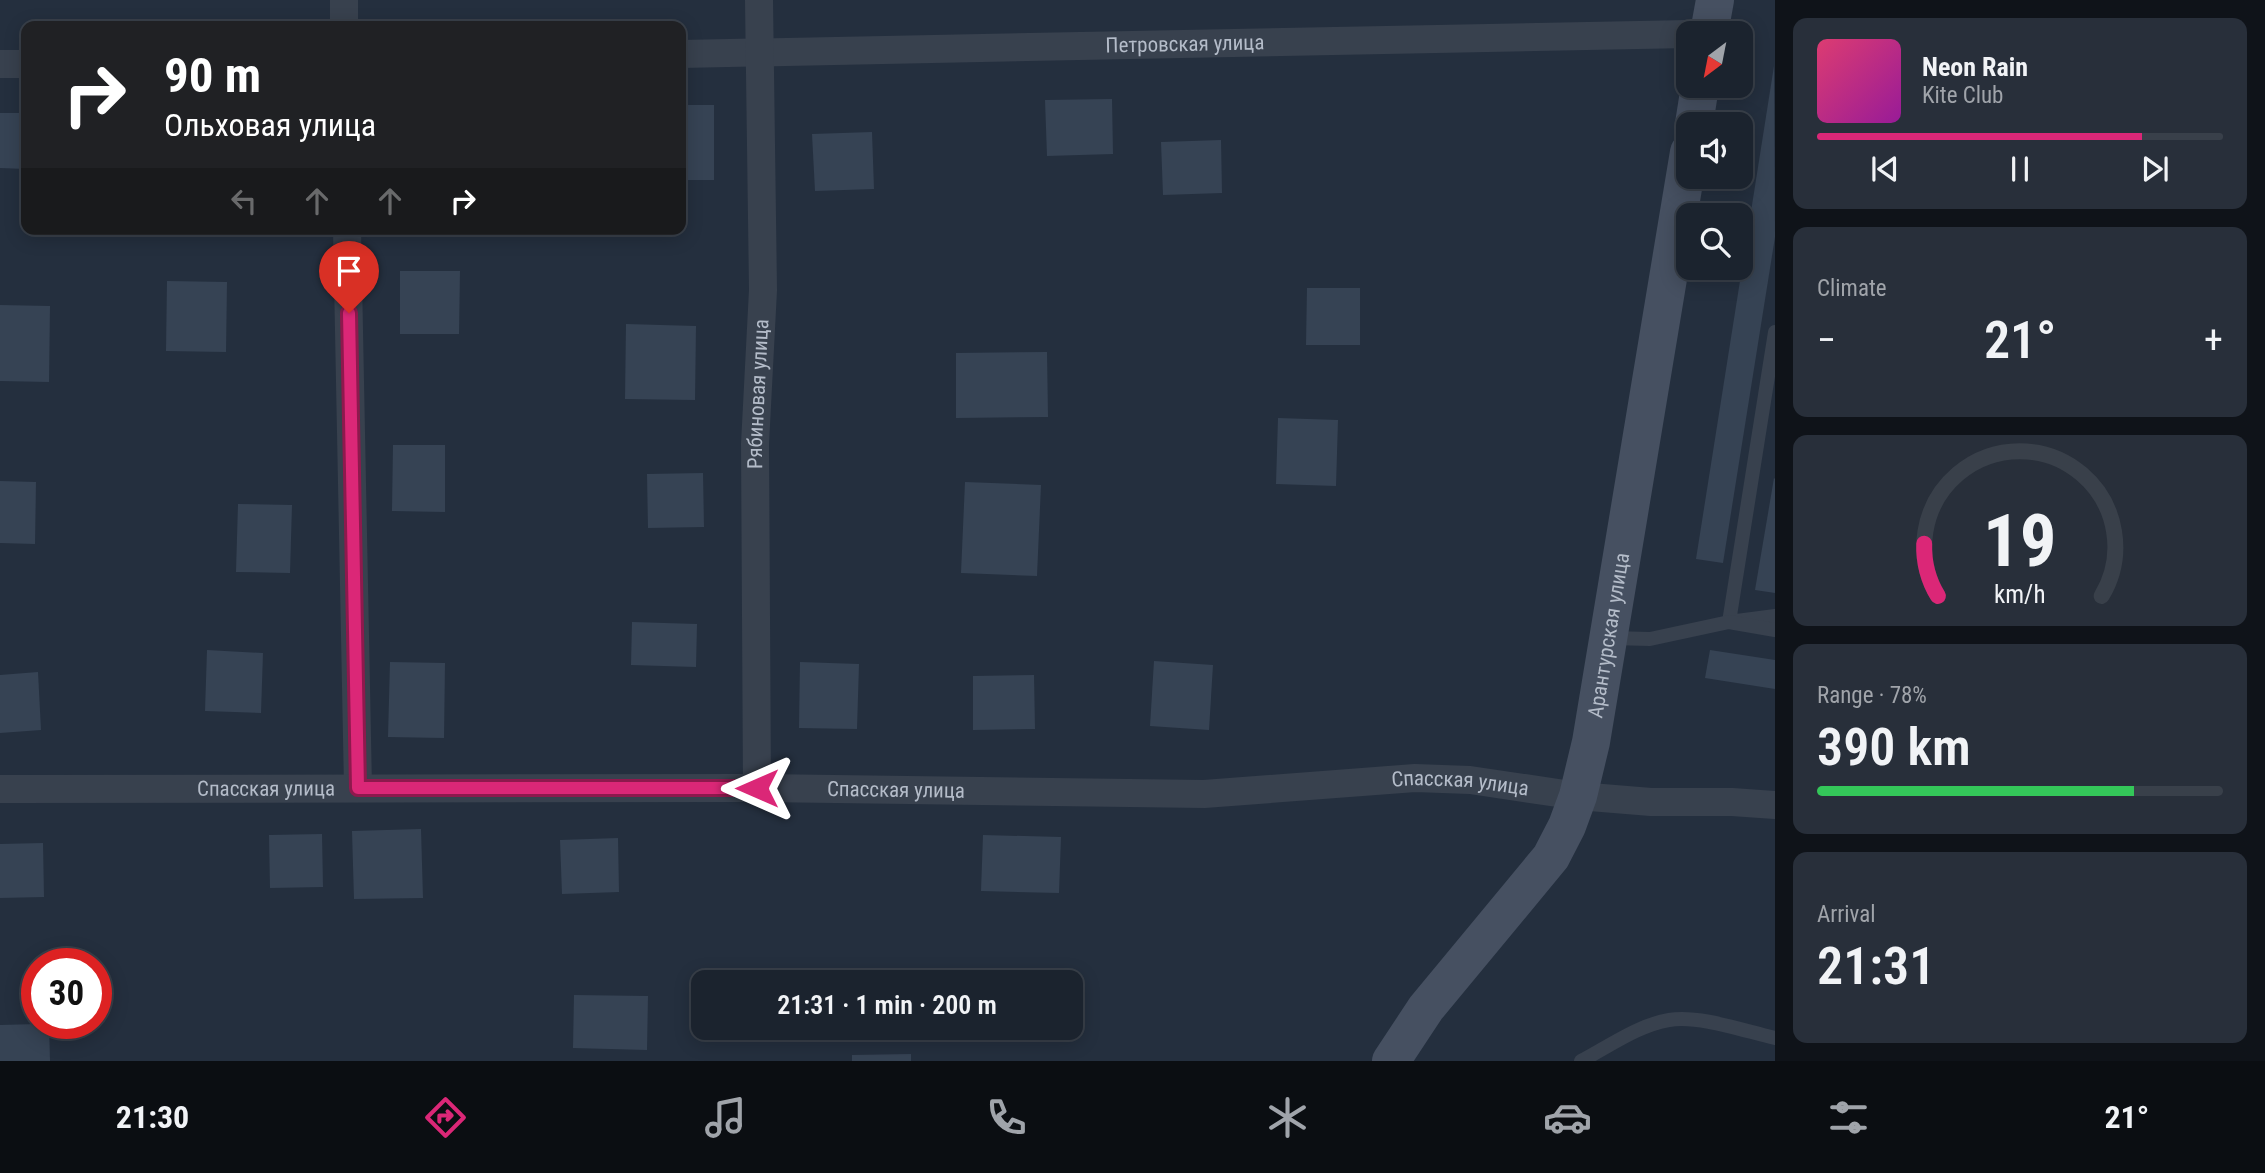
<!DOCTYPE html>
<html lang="en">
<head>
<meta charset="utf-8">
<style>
	:root { --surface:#1b232e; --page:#282f3a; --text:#f1f3f6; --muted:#a0a4aa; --line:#39404a; --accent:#db2777 }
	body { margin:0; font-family:"Roboto Condensed",sans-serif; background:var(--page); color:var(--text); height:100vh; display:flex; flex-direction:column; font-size:26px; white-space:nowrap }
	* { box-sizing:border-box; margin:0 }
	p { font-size:23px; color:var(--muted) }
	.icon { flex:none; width:38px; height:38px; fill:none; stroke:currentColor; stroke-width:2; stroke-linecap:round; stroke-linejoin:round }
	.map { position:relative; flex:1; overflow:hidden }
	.drawer { display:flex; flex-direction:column; gap:18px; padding:18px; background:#0f1319; width:490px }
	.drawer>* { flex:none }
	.banner { position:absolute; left:21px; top:21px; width:665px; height:214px; border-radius:14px; box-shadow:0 4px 18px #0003,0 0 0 2px var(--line); background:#202124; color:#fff; overflow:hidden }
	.needle { width:46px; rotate:212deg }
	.controls { position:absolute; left:1676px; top:21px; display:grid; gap:14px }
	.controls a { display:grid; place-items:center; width:77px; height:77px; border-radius:14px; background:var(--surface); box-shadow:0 4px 18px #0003,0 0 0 2px var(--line); font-size:35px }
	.speed { position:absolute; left:21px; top:948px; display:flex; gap:14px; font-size:35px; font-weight:700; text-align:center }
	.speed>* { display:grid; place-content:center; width:91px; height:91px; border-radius:50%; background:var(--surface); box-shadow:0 4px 18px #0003,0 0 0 2px var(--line); line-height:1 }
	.speed .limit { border:10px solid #d22; background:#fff; color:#111 }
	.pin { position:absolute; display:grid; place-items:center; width:60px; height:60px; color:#fff; margin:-72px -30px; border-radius:50% 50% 50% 0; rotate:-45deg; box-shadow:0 0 7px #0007 }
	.pin .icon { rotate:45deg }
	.me { position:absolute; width:77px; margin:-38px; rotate:270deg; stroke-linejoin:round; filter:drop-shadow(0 0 5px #0008) }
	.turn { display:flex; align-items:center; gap:24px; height:147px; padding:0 28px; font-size:32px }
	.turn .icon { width:91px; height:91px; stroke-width:2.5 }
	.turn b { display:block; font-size:49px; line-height:60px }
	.lanes { display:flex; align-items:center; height:66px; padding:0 28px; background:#0003; justify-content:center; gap:35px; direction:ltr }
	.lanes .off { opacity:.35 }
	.big { font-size:52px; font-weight:600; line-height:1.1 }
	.drawer .tile { flex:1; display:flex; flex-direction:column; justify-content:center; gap:10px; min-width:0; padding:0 24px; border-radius:14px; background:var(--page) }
	.drawer .dial { align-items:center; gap:0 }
	.dial svg { height:182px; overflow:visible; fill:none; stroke:var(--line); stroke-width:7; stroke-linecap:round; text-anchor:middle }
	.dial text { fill:var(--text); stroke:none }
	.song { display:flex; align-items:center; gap:21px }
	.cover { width:84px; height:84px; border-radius:10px; background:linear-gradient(135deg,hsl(340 70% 55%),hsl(300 70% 35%)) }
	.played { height:7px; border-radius:4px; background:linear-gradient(90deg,var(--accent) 80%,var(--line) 80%) }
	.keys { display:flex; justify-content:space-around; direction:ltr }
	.heat { display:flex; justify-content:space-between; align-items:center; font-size:38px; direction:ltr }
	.charge { height:10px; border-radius:5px; background:linear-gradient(90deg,#34c759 78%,var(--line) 0) }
	.trip { position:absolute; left:691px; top:970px; width:392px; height:70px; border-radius:14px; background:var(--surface); box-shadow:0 4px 18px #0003,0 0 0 2px var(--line); font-weight:600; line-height:70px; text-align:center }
	.tabs { display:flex; height:112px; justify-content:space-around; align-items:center; background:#0b0e12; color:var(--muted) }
	.tabs .icon { width:49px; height:49px }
	.tabs .active { color:var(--accent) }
	.tabs b { font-size:32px; color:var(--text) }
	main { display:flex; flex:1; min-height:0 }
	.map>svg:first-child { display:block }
</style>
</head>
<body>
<main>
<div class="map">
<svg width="1775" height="1061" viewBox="0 0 1775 1061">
	<rect width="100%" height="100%" fill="#242f3e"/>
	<g fill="#364354">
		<path d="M1774 66 1775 237 1723 563 1696 559Z"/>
		<path d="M1112 99 1113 154 1047 156 1045 100Z"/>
		<rect x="681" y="105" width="33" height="75"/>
		<path d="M0 113H26V169L0 168Z"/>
		<path d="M872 132 874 189 815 191 812 134Z"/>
		<path d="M1221 140 1222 193 1163 195 1161 142Z"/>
		<path d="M400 271H460L459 334H400Z"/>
		<path d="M167 281 227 282 226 352 166 351Z"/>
		<path d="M1307 288H1360V345H1306Z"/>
		<path d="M0 305 50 306 49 382 0 381Z"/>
		<path d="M626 324 696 326 695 400 625 399Z"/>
		<path d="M1047 352 1048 417 956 418V353Z"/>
		<path d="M1278 418 1338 420 1336 486 1276 484Z"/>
		<path d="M393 445H445V512L392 511Z"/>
		<path d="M703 473 704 527 648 528 647 474Z"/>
		<path d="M1774 478 1775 479V593L1755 590Z"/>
		<path d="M0 481 36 482 35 544 0 543Z"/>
		<path d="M965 482 1041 485 1037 576 961 573Z"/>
		<path d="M238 504 292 505 290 573 236 572Z"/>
		<path d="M632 622 697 624 696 667 631 665Z"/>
		<path d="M207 650 263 653 261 713 205 711Z"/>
		<path d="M1710 650 1775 660V689L1705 678Z"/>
		<path d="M1154 661 1213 665 1209 730 1150 726Z"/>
		<path d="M390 662 445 663 444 738 388 737Z"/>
		<path d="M800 662 859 664 857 729 799 728Z"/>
		<path d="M38 672 41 730 0 733V675Z"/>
		<path d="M1034 675 1035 729 973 730V676Z"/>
		<path d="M421 829 423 898 354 899 352 831Z"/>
		<path d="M322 834 323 887 270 888 269 835Z"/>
		<path d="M983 835 1061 837 1059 893 981 891Z"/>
		<path d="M618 838 619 892 562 894 560 840Z"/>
		<path d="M43 843 44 897 0 898V844Z"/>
		<path d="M574 995 648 996 647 1050 573 1048Z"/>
		<path d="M37 1024H49L50 1061H0V1025Z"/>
		<path d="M911 1054V1061H852V1055Z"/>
	</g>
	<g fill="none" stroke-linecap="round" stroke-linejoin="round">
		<g stroke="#38414e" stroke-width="14">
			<path d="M1775 332 1729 622 1775 616"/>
			<path d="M1611 638 1650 639 1729 622 1775 630"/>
			<path d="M1581 1061C1608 1047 1638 1025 1669 1020 1700 1015 1744 1031 1775 1038"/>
		</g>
		<g stroke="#38414e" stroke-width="28">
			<path d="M344 0V26"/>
			<path id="s1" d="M681 54 1689 34"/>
			<path d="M0 64H26"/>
			<path d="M347 229 358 788"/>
			<path id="s2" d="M757 788 755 444 763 290 759 0"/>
			<path id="s3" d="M0 789 757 788 1204 794 1415 778 1470 780 1578 796 1651 802H1732L1775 805"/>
		</g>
		<g stroke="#465061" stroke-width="38">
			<path d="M1709 33 1715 0"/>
			<path d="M1694 124 1700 86"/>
			<path id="s4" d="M1391 1061 1426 1008 1551 857 1567 826 1578 796 1591 742 1689 152"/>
		</g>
	</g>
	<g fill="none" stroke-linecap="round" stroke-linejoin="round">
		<g stroke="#8e194d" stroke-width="18">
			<path id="route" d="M349 313 358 788H757"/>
		</g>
		<use href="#route" stroke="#db2777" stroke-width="12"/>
	</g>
	<g text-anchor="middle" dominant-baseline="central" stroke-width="7" stroke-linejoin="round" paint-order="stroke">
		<g font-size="21" fill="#b4bcc9" stroke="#1d2633">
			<text stroke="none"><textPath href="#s1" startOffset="504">Петровская улица</textPath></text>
			<text stroke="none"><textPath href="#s2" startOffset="394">Рябиновая улица</textPath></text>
			<text stroke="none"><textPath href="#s4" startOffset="490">Арантурская улица</textPath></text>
			<text stroke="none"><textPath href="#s3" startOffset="1461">Спасская улица</textPath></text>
			<text stroke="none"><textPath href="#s3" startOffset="266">Спасская улица</textPath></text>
			<text stroke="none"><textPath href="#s3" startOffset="896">Спасская улица</textPath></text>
		</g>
	</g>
</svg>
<div class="controls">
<a><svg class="needle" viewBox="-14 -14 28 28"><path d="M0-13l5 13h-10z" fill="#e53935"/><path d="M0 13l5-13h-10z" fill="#a0a4aa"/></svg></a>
<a><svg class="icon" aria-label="sound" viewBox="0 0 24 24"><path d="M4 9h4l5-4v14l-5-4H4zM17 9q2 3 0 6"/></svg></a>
<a><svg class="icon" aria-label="search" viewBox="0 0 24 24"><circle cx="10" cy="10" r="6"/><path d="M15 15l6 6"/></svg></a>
</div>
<div class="speed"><div class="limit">30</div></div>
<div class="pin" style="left:349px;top:313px;background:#d93025"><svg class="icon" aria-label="arrive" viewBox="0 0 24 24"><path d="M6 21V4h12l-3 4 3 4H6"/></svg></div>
<svg class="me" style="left:757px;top:788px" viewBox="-20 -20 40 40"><path d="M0-17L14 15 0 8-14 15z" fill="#db2777" stroke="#fff" stroke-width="4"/></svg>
<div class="trip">21:31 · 1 min · 200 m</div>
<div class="banner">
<div class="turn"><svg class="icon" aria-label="right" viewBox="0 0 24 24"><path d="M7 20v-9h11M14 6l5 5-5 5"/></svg><div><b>90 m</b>Ольховая улица</div></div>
<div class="lanes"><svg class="icon off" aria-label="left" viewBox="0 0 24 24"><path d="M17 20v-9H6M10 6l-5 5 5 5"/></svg><svg class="icon off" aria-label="ahead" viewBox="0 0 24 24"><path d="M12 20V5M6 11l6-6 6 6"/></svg><svg class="icon off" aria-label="ahead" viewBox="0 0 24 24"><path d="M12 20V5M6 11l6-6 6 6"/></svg><svg class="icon" aria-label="right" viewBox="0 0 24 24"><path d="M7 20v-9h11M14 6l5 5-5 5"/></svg></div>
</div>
</div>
<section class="drawer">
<div class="tile">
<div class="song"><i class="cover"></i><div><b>Neon Rain</b><p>Kite Club</p></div></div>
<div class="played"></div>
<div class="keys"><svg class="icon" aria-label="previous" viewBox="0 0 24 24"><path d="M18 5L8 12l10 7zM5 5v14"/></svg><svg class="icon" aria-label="pause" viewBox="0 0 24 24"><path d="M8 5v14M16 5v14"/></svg><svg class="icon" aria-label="next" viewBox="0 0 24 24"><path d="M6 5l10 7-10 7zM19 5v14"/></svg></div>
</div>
<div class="tile"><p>Climate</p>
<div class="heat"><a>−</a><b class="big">21°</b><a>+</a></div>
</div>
<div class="tile dial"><svg viewBox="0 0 100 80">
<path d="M14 69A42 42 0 1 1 86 69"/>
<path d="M14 69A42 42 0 0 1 8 46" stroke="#db2777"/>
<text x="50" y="56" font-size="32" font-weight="700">19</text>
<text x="50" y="72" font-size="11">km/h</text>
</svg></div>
<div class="tile"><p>Range · 78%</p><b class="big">390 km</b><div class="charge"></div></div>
<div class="tile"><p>Arrival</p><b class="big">21:31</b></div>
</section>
</main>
<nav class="tabs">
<b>21:30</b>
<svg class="icon active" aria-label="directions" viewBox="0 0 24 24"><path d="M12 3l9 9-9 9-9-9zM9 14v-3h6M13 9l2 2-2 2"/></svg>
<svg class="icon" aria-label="music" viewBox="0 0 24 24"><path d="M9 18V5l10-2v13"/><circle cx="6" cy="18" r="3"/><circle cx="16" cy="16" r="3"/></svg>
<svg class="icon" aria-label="phone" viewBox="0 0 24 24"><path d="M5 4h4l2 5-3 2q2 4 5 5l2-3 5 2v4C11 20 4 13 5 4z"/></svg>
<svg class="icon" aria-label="climate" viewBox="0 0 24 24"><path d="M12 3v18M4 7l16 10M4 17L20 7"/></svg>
<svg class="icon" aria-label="car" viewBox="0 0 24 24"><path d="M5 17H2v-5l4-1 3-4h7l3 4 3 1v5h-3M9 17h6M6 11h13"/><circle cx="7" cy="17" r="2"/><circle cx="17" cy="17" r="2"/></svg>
<svg class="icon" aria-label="filters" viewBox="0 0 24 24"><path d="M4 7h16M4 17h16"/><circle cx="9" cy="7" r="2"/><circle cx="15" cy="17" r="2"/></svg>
<b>21°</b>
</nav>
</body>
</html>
